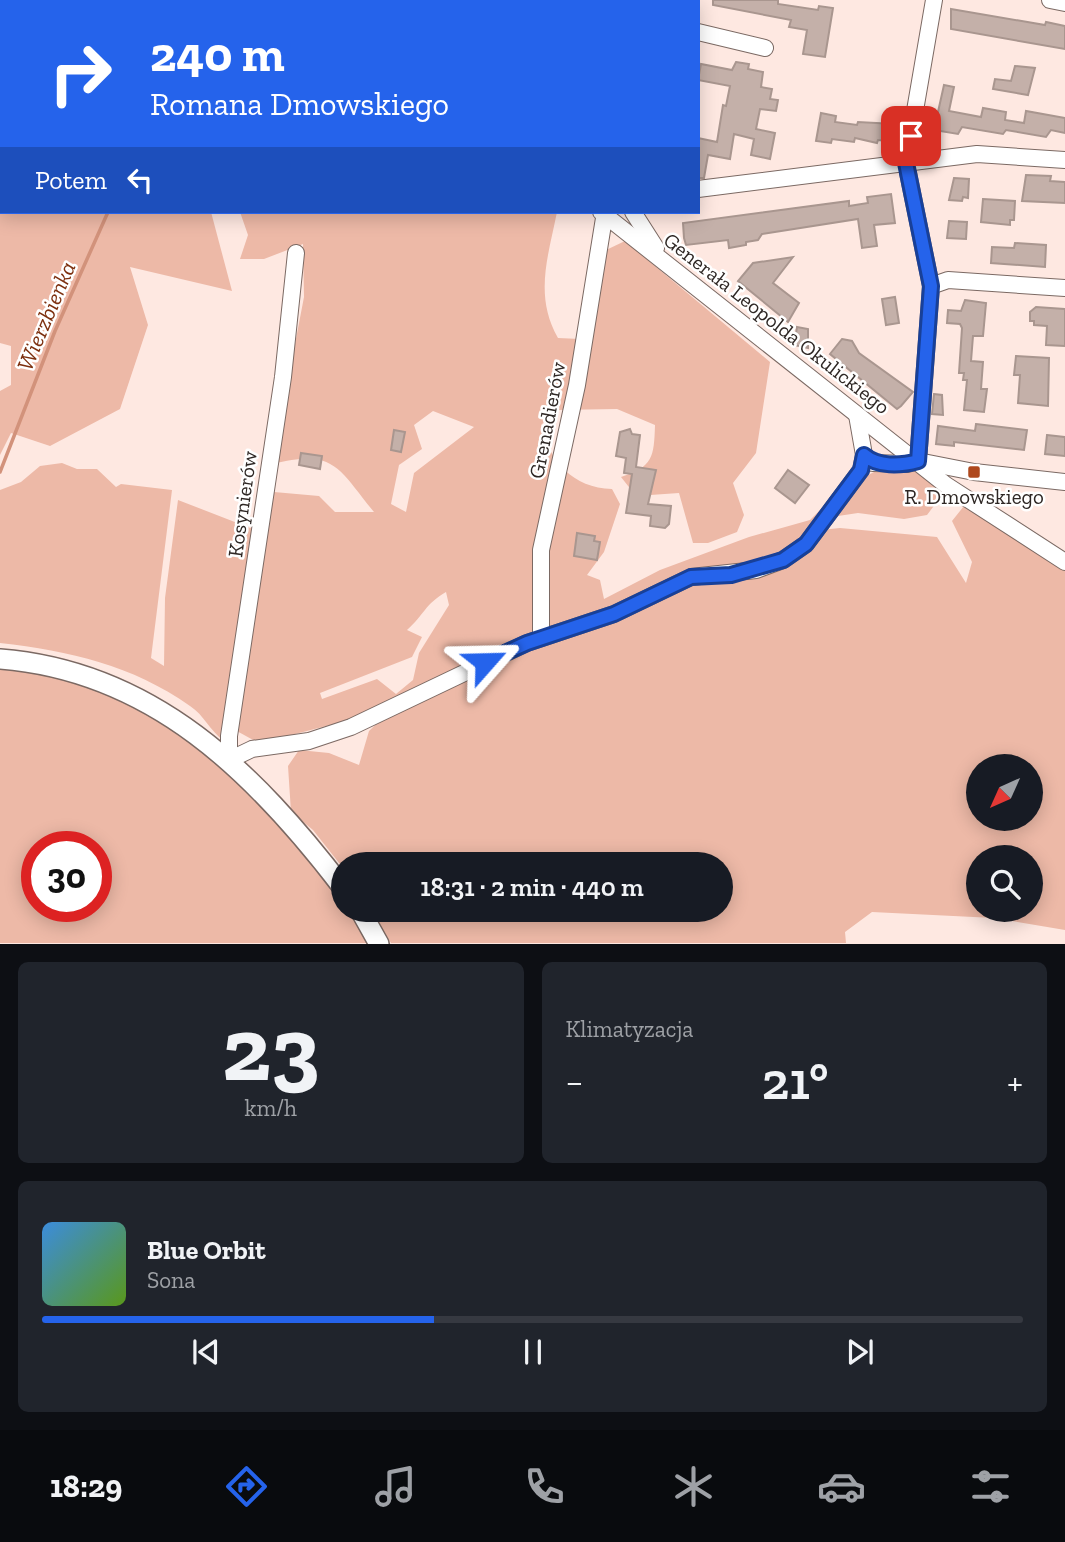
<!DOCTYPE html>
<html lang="pl">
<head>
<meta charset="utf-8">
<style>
	:root { --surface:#171b24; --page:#20242c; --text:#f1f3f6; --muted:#9ea1a6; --line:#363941; --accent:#2563eb }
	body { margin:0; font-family:"Zilla Slab",serif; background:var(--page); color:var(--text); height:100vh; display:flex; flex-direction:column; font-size:26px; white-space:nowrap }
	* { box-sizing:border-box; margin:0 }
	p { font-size:23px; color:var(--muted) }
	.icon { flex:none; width:38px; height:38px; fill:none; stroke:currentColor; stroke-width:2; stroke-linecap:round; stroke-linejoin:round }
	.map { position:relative; height:944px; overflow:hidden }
	.sheet { display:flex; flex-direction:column; gap:18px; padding:18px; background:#0d0f14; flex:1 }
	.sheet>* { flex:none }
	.banner { position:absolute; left:0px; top:0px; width:700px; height:214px; box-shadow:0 4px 18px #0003; background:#2563eb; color:#fff; overflow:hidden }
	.needle { width:46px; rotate:225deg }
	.buttons { position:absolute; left:966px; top:754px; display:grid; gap:14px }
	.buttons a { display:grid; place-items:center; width:77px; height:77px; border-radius:50%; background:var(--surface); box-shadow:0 4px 18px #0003; font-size:35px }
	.speed { position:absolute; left:21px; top:831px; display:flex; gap:14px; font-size:35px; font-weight:700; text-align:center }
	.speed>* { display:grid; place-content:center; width:91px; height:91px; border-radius:50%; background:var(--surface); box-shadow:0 4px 18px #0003; line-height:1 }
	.speed .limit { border:10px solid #d22; background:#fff; color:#111 }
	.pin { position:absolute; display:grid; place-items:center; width:60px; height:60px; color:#fff; margin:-30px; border-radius:14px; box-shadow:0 4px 10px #0006 }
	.me { position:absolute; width:77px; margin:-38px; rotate:65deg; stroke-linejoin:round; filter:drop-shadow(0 0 5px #0008) }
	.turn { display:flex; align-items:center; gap:24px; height:147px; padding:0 35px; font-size:32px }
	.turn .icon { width:91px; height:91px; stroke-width:2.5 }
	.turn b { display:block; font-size:49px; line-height:60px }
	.then { display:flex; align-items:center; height:66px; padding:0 35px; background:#0003; gap:14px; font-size:26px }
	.big { font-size:52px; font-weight:600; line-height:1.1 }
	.sheet .card { flex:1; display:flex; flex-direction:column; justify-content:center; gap:10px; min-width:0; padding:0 24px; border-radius:10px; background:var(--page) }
	.sheet .dial { align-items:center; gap:0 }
	.dial b { font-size:91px; line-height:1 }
	.song { display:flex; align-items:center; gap:21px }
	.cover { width:84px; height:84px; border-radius:10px; background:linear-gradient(135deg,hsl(210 70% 55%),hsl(90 70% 35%)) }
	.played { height:7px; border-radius:4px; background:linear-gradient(90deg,var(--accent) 40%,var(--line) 40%) }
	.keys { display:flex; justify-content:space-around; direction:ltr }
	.heat { display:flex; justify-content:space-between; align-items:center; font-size:38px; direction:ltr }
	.sheet .tiles { flex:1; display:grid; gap:18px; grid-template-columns:1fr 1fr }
	.card:last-child { grid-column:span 2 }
	.trip { position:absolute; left:331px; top:852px; width:402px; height:70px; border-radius:35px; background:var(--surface); box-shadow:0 4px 18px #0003; font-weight:600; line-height:70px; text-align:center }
	.dock { display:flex; height:112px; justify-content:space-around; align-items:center; background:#090b0e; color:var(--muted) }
	.dock .icon { width:49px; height:49px }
	.dock .current { color:var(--accent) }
	.dock b { font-size:32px; color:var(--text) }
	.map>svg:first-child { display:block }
</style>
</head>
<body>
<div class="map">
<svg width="1065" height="944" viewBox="0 0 1065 944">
	<rect width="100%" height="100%" fill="#fee8e1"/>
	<g fill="#edb9a7" fill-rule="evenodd">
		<path d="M122 0H380L379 2Z"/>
		<path d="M0 192 2 212H211L232 291 130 267 148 325 120 409 50 446 11 433 0 455V391L11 385V346L0 343Z"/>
		<path d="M240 212H557C548 257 534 296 558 338L580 339 604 251 625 241 770 362 756 453 733 483 744 515 737 532 708 543H693L679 493 636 496 621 477C653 467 654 457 655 425L617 409 557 410 541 425C549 461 573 488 612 489L620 504 604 552 587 575 600 580 604 599 660 570 749 537 810 520 841 489 874 472 920 471 936 486V503L927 515 904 519 858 513 818 519 811 531 840 528 937 537 966 583 972 562 952 521 964 506 973 509 1065 570V930L994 918 872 912 845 932 846 943H391L373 914 374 910H721V864H601L574 852 576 864H343V868L313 830 291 812 288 766 299 750 329 753 359 765 369 731 392 709 272 740 255 741 235 730 224 741C210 731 204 715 190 706 132 665 70 651 0 643V490L21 482 40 466 62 463 77 469H97L116 487 121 484 172 490 151 658 164 666 165 598 178 500 266 534 274 492 319 496 335 512H374C337 467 335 449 272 464L304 297 303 244 264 259H240L248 235ZM433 411 474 427 414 473 406 512 391 504 399 465 422 449 414 425ZM446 592 449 605 419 653 413 680 396 694 377 679 322 699 320 693 412 657 422 637 407 630C424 615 425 604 446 592ZM978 766H1031V819H978ZM978 858H1031V910H978Z"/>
		<path d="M0 667 71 680 145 708 231 771 312 860 343 901V910H350L372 943H0ZM37 847H96V906H37Z"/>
	</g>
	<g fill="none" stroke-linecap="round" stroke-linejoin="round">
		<g stroke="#d2927b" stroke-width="3.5">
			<path d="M221 2 223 0"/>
			<path d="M0 472 55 331 108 212"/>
		</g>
	</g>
	<g fill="#c4b0a9" stroke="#a9968f" stroke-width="2">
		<path d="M713 0H778V4L818 10 819 6 833 8 825 57 803 54 807 30 789 27 791 20 713 5Z"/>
		<path d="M951 9 1045 25 1046 22 1065 26V49L951 29Z"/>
		<path d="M736 62 749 64 748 69 763 72 761 87 772 89 770 99 778 100 776 111 760 109 756 129 775 133 770 159 751 155 754 139 734 134 730 159 708 155 704 178H698V138L717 142 723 105 726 106 730 86 698 80 701 64 732 70Z"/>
		<path d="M1015 66 1035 68 1028 95 993 89 995 79 1011 81Z"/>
		<path d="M944 85 954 87 949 111 981 117 983 108 1006 112 1005 120 1024 123 1026 111 1065 118V133L1051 130 1046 137 1006 130 1003 134 962 127 958 134 934 130Z"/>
		<path d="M821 113 836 116 835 122 857 125 858 122 894 124 892 137 887 141 878 140 877 143 855 138 854 142 832 139 831 143 816 141Z"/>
		<path d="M1026 175 1051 176 1050 181 1065 182V203L1022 201Z"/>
		<path d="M954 178 969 179 968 198 963 197 962 201 949 200Z"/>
		<path d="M891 194 895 223 874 225 877 246 862 248 858 219 762 234 758 240 746 242V245L729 248 728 240 686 245 684 238 683 223 849 201V206L868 203 867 197Z"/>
		<path d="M983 199 1015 201 1014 220H1010V225L981 222Z"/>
		<path d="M949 221 967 222 966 239 947 238Z"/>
		<path d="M1015 243 1046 245 1045 267 991 263 992 247 1014 248Z"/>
		<path d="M793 257 773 283 799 303 788 322 738 281 753 263Z"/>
		<path d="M895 297 899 323 886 325 882 299Z"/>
		<path d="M965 300 986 303 983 336H973L971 361 983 362 981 389H987L984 412 964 410 967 380H963L964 373H959L962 328 960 324 947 323 948 310 961 311Z"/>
		<path d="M1036 307 1065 309V346L1046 345 1047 326 1034 325V321H1030V312Z"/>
		<path d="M797 327 808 329V348L794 345Z"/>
		<path d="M842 339 852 341 859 353 913 392 901 406 897 409 830 354Z"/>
		<path d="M1016 356 1049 358 1048 406 1018 403 1020 375H1014Z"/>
		<path d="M934 394 942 395 943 415 932 414Z"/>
		<path d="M976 424 1027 430 1024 450 954 442V446L936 444 938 426 975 431Z"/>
		<path d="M630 429 632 434 640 435 636 467 656 470 648 504 671 506 669 524 665 528 650 526 651 516 626 513 632 474 624 473 626 458 616 456 620 432Z"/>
		<path d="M394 430 405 432 401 452 391 450Z"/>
		<path d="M1047 435 1065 437V456L1045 454Z"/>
		<path d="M301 453 322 456 320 469 299 465Z"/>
		<path d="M788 470 809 485 795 503 775 488Z"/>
		<path d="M577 533 595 536 594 541 600 542 597 560 574 556Z"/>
	</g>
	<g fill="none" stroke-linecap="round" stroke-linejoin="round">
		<g stroke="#7b6963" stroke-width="18">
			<g id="minor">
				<path d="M1050 0 1065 3"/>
				<path d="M647 2V0"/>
				<path d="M698 32 765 48"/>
				<path d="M698 189 977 154 1065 160"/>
				<path d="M601 212 946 485 1065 562"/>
				<path d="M633 212 656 248"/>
				<path d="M931 286 906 163 934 0"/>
				<path d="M857 415 864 455"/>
				<path d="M918 461 931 286 948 280 1065 288"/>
				<path d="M541 638V550L577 385 605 212"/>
				<path d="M229 760 252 749 309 741 351 727 527 643 614 614 691 577 756 570 783 560 806 544 861 470 864 455 873 463 907 464 918 461 974 472 1065 482"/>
				<path d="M229 760V736L283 377 296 253"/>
			</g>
		</g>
		<g stroke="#7b6963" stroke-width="22">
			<g id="tertiary">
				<path d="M0 659C153 671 255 773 343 888"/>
				<path d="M360 910 379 944"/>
			</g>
		</g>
		<use href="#minor" stroke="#fff" stroke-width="16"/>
		<use href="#tertiary" stroke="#fff" stroke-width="19"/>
	</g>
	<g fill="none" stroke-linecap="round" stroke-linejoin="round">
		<g stroke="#184099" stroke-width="18">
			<path id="route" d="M485 662 527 643 614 614 691 577 731 575 783 560 806 544 861 470 864 455C878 467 900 466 918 461L931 286 906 163 911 136"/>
		</g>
		<use href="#route" stroke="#2563eb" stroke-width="12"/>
	</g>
	<rect fill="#ae481d" stroke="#fff" stroke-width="2.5" x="967" y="465" width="14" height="14" rx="3.5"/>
	<g text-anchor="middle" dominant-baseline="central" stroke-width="5" stroke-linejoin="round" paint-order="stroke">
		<g font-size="21" fill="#2e2724" stroke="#fff">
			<text transform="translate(777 323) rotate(38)">Generała Leopolda Okulickiego</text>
			<text transform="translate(547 420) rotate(-79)">Grenadierów</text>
			<text transform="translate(242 504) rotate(-82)">Kosynierów</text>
		</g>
		<g font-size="21" fill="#2e2724" stroke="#fff">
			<text x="974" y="496">R. Dmowskiego</text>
		</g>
		<g font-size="23" font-style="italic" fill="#7d300f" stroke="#fff">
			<text transform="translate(46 316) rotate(-67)">Wierzbienka</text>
		</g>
	</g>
</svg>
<div class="buttons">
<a><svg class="needle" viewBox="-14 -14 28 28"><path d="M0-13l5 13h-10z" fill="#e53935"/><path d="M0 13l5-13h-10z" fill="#9ea1a6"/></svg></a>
<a><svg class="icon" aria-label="search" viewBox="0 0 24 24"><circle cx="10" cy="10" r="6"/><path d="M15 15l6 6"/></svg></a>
</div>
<div class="speed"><div class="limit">30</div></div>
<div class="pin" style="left:911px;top:136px;background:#d93025"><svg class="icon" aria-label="arrive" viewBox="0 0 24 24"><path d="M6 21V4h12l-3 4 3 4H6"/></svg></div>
<svg class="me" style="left:485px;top:662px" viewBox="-20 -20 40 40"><path d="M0-17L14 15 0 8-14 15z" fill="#2563eb" stroke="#fff" stroke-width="4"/></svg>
<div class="trip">18:31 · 2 min · 440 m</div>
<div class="banner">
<div class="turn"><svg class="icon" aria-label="right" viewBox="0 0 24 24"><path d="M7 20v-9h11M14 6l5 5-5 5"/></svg><div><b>240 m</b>Romana Dmowskiego</div></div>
<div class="then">Potem<svg class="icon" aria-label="left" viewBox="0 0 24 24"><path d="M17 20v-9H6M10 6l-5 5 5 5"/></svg></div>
</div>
</div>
<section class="sheet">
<div class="tiles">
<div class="card dial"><b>23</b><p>km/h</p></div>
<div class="card"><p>Klimatyzacja</p>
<div class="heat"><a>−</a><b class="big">21°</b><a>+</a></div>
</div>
<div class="card">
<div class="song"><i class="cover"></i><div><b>Blue Orbit</b><p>Sona</p></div></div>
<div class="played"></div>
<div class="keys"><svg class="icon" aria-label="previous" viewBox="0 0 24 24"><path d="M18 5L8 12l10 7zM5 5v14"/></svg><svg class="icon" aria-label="pause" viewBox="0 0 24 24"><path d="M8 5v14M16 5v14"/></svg><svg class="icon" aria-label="next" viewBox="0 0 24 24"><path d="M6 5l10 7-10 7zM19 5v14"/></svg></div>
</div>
</div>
</section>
<nav class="dock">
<b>18:29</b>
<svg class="icon current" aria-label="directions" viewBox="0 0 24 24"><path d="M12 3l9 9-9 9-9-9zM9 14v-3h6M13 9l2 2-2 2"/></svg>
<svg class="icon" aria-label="music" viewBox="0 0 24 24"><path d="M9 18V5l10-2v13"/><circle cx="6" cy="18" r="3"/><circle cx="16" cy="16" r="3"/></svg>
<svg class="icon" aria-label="phone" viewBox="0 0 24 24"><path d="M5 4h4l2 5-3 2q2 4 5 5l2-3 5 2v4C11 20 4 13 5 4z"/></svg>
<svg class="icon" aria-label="climate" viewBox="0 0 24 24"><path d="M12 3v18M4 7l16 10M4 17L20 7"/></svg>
<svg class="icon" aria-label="car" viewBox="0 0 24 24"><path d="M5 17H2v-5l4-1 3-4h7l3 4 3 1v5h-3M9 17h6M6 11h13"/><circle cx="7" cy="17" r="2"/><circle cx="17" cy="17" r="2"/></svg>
<svg class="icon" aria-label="filters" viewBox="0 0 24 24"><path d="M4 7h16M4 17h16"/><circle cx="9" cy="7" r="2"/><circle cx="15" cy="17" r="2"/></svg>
</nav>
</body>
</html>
